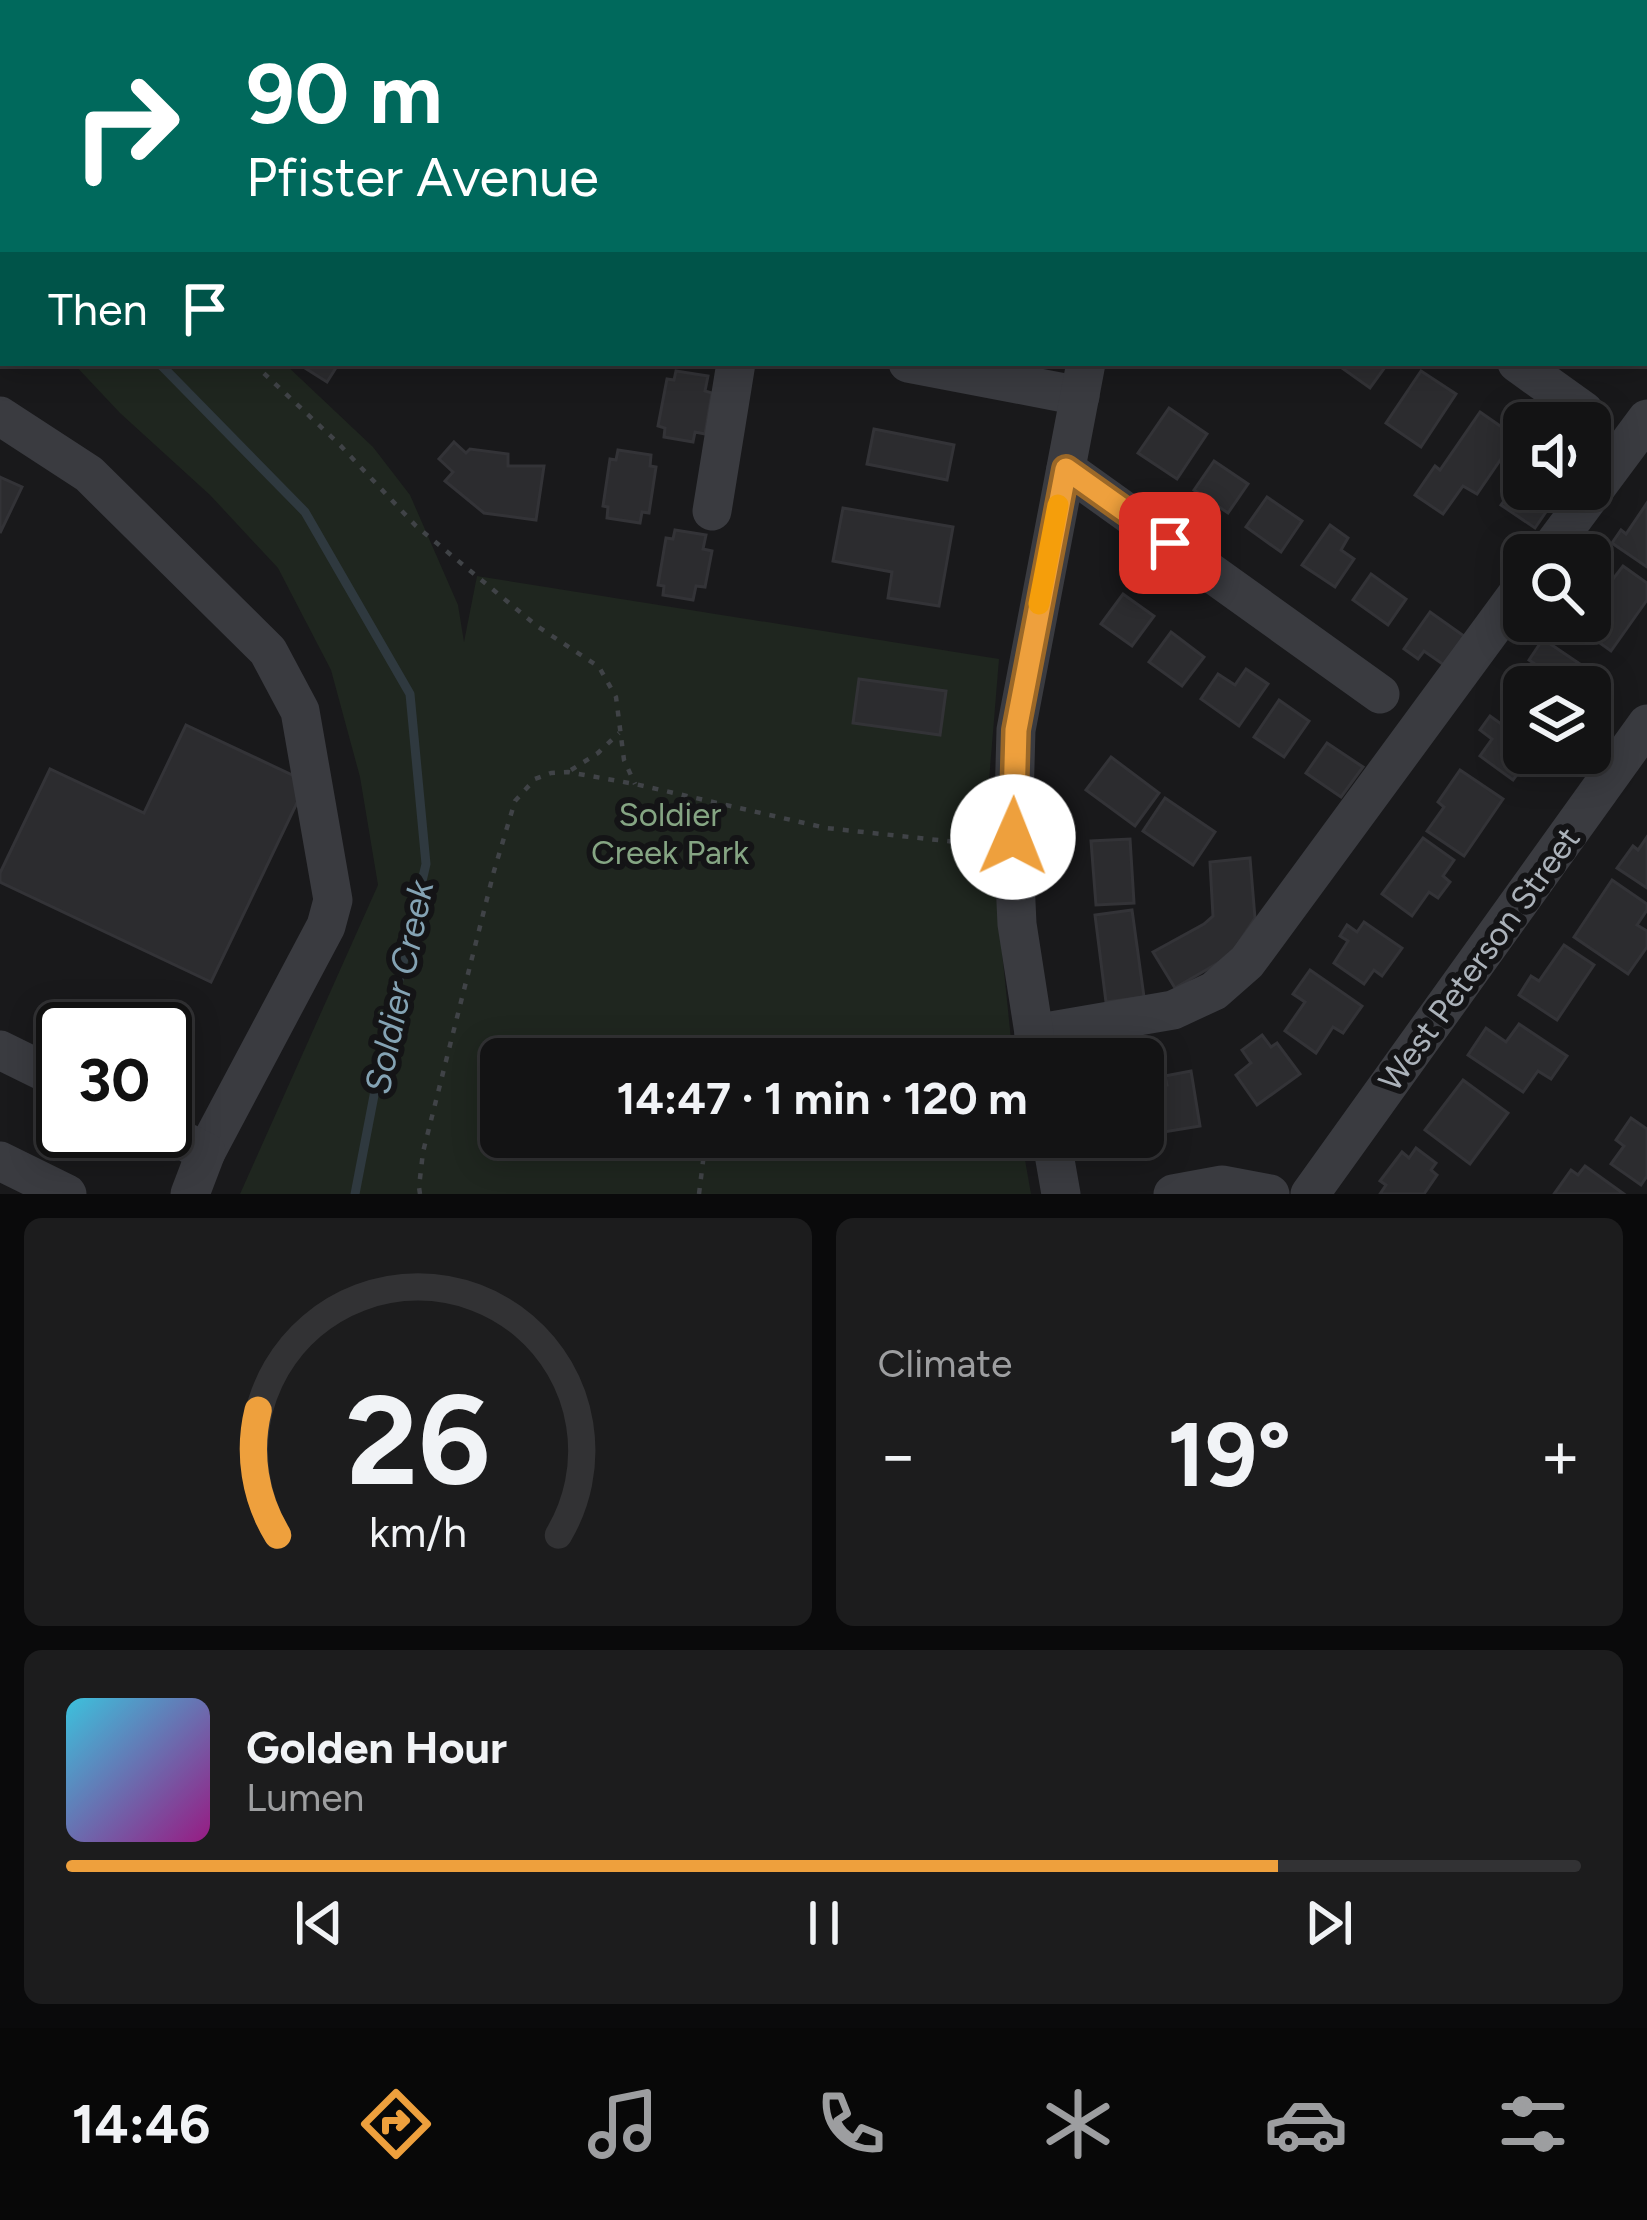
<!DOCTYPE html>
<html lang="en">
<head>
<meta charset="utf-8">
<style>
	:root { --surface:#131314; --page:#1c1c1d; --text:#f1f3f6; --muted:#9d9ea0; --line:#323234; --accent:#eea03d }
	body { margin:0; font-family:Figtree,sans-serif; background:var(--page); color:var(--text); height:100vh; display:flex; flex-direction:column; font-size:45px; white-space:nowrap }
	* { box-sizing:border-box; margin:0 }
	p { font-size:39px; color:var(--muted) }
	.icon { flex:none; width:66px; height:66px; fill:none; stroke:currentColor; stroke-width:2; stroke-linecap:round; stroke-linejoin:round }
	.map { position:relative; height:1194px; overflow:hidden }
	.panel { display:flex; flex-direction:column; gap:24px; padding:24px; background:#0a0a0b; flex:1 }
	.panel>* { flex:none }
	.top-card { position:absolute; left:0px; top:0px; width:1647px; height:366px; box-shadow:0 6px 30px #0003,0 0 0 3px var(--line); background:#00695c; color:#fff; overflow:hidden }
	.tools { position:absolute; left:1503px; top:402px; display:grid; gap:24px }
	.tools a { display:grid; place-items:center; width:108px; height:108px; border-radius:18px; background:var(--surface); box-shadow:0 6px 30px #0003,0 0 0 3px var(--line); font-size:60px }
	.speed { position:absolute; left:36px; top:1002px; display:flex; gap:24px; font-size:60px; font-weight:700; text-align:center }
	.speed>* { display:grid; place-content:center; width:156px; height:156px; border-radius:50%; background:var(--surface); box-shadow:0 6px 30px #0003,0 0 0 3px var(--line); line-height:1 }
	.speed .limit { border:6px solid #111; border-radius:18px; background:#fff; color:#111 }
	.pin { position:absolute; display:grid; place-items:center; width:102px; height:102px; color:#fff; margin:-51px; border-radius:24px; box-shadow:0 6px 18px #0006 }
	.me { position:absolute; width:132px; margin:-66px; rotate:1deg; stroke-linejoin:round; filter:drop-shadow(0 0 9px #0008) }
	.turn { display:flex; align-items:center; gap:42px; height:252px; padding:0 48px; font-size:54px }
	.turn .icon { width:156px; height:156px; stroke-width:2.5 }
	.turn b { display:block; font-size:84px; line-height:102px }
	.then { display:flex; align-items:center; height:114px; padding:0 48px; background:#0003; gap:24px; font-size:45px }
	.big { font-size:90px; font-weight:700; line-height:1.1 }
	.panel .card { flex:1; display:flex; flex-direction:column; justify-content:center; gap:18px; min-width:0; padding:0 42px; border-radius:18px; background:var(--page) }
	.panel .dial { align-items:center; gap:0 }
	.dial svg { height:312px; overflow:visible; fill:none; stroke:var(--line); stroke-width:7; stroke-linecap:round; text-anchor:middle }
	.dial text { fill:var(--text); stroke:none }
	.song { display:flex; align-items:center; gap:36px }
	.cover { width:144px; height:144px; border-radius:18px; background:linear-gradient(135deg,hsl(190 70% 55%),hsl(310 70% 35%)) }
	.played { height:12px; border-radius:6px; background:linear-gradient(90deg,var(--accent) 80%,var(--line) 80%) }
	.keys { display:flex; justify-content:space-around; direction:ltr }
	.heat { display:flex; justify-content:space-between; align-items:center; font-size:66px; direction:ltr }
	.panel .tiles { flex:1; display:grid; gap:24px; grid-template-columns:1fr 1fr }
	.card:last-child { grid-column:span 2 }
	.trip { position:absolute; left:480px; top:1038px; width:684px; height:120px; border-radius:18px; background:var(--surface); box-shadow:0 6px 30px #0003,0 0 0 3px var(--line); font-weight:700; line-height:120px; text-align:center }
	.tab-bar { display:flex; height:192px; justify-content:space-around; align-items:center; background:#080808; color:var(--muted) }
	.tab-bar .icon { width:84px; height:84px }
	.tab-bar .selected { color:var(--accent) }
	.tab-bar b { font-size:54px; color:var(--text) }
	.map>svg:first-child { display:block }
</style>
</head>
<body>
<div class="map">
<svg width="1647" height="1194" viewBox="0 0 1647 1194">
	<rect width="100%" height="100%" fill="#19191b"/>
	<path fill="#1f261f" d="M73 363H284L373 447 410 495 458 605 464 642 477 576 999 659 987 805 1013 1059H501V1137H1021L1031 1194H240L378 885 360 777 331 670 278 568 210 495 120 413Z"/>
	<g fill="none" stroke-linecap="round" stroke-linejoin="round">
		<g stroke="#2f393f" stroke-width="9">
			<path d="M0 258 3 260"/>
			<path d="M159 363 305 512 410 694 426 864 383 1049 355 1194"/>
		</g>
	</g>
	<g fill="#2c2c2f" stroke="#333337" stroke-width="3">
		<path d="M297 363H339L327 382Z"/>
		<path d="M1335 363H1388L1370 388Z"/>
		<path d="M676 371 708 376 705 391 712 393 705 434 695 432 693 442 664 437 665 428 658 426 667 379 674 380Z"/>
		<path d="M1421 371 1456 394 1421 447 1386 423Z"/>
		<path d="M1169 408 1207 434 1177 479 1138 453Z"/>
		<path d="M1480 412 1516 437 1477 494 1463 486 1443 514 1415 495 1435 466 1440 470Z"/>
		<path d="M874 429 954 445 947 480 867 464Z"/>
		<path d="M454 442 466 453 470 449 508 454V466H544L536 520 484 513 445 481 453 472 439 459Z"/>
		<path d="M618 450 651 455 650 466 656 467 649 513 642 512 640 523 607 518 608 507 603 506 610 459 616 460Z"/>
		<path d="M1214 461 1248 484 1228 513 1194 490Z"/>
		<path d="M1524 472V489H1579L1562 514 1550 506 1535 528 1501 505Z"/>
		<path d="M0 477 22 487 0 533Z"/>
		<path d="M1267 497 1302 521 1281 552 1246 527Z"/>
		<path d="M1647 503V567L1612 543 1621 530 1626 534Z"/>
		<path d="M843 508 953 527 939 606 888 598 892 572 833 561Z"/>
		<path d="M1330 525 1348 538 1341 550 1354 559 1335 587 1302 565Z"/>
		<path d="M675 530 706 535 703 549 712 551 705 587 696 586 693 600 663 595 664 586 658 585 666 538 673 539Z"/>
		<path d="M1623 566 1647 583V600L1611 651 1569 621H1590V590L1600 576 1610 583Z"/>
		<path d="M1371 574 1406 599 1388 625 1353 600Z"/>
		<path d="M1123 594 1154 616 1132 646 1101 624Z"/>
		<path d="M1430 612 1464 636 1444 665 1424 651 1418 659 1404 649Z"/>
		<path d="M1171 632 1204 657 1182 686 1149 662Z"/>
		<path d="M1543 639 1596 675 1588 687H1532L1544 670 1529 660Z"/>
		<path d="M1246 669 1268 684 1239 726 1201 699 1218 674 1235 685Z"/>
		<path d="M859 679 946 691 940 735 853 723Z"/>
		<path d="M1279 700 1309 721 1284 757 1254 737Z"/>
		<path d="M1490 716 1504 726 1510 718 1524 728V753H1533L1513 780 1480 756 1492 739 1480 730Z"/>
		<path d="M186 725 307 782 211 982 0 882V873L50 769 144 813Z"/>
		<path d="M1327 743 1363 767 1341 797 1306 773Z"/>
		<path d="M1111 757 1159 793 1135 826 1086 790Z"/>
		<path d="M1460 770 1503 799 1464 856 1427 831 1444 807 1438 802Z"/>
		<path d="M1165 798 1215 832 1193 865 1143 831Z"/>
		<path d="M1647 837V888L1617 868 1633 846 1638 850Z"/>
		<path d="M1423 838 1454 860 1443 876 1450 882 1438 898 1429 892 1412 916 1382 894Z"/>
		<path d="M1130 839 1134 903 1096 905 1091 841Z"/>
		<path d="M1250 858 1255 918 1230 956 1175 988 1153 952 1204 924 1213 916 1210 862Z"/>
		<path d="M1612 880 1647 904V910L1637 925 1647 931V947L1628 974 1574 937Z"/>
		<path d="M1132 910 1144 997 1106 1002 1095 915Z"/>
		<path d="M1364 922 1402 948 1382 976 1374 970 1364 984 1334 963 1348 941 1340 936 1347 925 1357 932Z"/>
		<path d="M1564 945 1594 965 1557 1020 1519 995 1531 976 1539 981Z"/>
		<path d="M1310 970 1362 1006 1343 1033 1333 1027 1316 1053 1285 1031 1305 1002 1293 994Z"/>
		<path d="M1519 1024 1567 1056 1551 1079 1538 1071 1523 1092 1468 1055 1486 1028 1506 1042Z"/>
		<path d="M1262 1035 1271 1047 1277 1043 1300 1074 1257 1105 1236 1075 1251 1063 1242 1050Z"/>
		<path d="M1191 1071 1200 1126 1151 1134 1143 1089 1167 1085 1165 1076Z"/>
		<path d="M1463 1080 1508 1113 1470 1164 1425 1130Z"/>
		<path d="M1631 1118 1647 1129V1176L1641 1185 1611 1164 1624 1146 1616 1140Z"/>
		<path d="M1416 1148 1436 1163 1431 1170 1437 1175 1424 1194H1380L1386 1185 1380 1181 1402 1152 1409 1158Z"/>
		<path d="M1585 1166 1624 1194H1554L1571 1170 1578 1175Z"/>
	</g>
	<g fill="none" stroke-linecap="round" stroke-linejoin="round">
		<g stroke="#404347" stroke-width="4.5" stroke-dasharray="6 9" stroke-linecap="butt">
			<path d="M0 208 3 210"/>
			<path d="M253 363 338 443 416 526 537 626 599 667 616 697 624 760 635 784"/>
			<path d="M571 770 598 753 619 733"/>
			<path d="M723 1059 747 1046 815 1059"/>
			<path d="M420 1194 419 1187 423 1152 494 871 515 801 535 779 551 773 568 772 635 784 826 828 956 842 978 840"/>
			<path d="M699 1194 706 1137"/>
		</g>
		<g stroke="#3a3b40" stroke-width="39">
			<path d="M1640 0 1647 5"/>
			<path d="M147 3 151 0"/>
			<path d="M1152 3V0"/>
			<path d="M0 111 3 109"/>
			<path d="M908 363 1080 396"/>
			<path d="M1517 363 1584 411"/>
			<path d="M0 416 89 474 268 651 300 711 333 900 326 926 206 1152"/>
			<path d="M1066 469 1380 694"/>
			<path d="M712 511 736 363"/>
			<path d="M1546 555 1647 419"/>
			<path d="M1034 1034 1173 1010 1214 991 1247 962 1524 585"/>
			<path d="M0 1050 63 1081"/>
			<path d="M1038 1059 1017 924 1013 837 1016 730 1086 363"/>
			<path d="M163 1131 206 1152 190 1194"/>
			<path d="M1051 1137 1061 1194"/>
			<path d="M0 1161 67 1194"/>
			<path d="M1173 1194 1222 1185 1270 1194"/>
			<path d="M1310 1194 1647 724"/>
		</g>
	</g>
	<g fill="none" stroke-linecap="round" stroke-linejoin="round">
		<g stroke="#9b6828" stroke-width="30">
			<path id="route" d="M1013 837 1016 730 1066 469 1170 543"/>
		</g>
		<use href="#route" stroke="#eea03d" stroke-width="21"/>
		<path stroke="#f59e0b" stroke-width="21" d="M1039 604 1058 505"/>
	</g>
	<g text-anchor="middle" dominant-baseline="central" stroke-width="12" stroke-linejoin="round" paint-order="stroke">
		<g font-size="33" fill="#85a583" stroke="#141416">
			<text x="670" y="814">Soldier<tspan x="670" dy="38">Creek Park</tspan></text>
		</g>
		<g font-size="33" fill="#abb2ba" stroke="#141416">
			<text transform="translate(1479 959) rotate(-54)">West Peterson Street</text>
		</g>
		<g font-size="36" font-style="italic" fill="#84a3b4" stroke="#141416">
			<text transform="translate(399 987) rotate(-78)">Soldier Creek</text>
		</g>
	</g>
</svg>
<div class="tools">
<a><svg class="icon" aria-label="sound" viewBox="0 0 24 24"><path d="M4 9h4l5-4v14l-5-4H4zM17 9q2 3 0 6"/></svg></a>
<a><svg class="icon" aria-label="search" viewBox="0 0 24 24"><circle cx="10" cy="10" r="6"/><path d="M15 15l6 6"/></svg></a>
<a><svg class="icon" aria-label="layers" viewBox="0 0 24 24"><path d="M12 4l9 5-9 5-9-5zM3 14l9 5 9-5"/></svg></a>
</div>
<div class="speed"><div class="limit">30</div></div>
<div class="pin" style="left:1170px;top:543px;background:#d93025"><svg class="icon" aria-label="arrive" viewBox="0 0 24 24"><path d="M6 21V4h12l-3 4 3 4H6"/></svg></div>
<svg class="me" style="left:1013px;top:837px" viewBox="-20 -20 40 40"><circle r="19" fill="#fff"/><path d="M0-13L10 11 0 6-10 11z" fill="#eea03d"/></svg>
<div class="trip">14:47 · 1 min · 120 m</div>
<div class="top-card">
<div class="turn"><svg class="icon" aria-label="right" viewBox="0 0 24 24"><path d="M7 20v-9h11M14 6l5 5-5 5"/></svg><div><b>90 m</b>Pfister Avenue</div></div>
<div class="then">Then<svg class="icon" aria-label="arrive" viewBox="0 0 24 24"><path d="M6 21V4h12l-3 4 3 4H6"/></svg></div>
</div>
</div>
<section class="panel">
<div class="tiles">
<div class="card dial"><svg viewBox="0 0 100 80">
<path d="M14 69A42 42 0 1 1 86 69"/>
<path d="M14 69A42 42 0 0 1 9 37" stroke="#eea03d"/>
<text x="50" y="56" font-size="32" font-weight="700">26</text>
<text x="50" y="72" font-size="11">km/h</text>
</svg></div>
<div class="card"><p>Climate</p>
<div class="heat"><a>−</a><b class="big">19°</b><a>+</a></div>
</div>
<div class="card">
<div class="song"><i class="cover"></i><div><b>Golden Hour</b><p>Lumen</p></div></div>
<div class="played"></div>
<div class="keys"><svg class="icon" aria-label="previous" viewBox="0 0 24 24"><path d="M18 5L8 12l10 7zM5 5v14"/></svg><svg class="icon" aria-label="pause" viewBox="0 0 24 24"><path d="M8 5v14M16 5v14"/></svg><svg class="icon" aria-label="next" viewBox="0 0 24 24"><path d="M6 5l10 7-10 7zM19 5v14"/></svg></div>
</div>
</div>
</section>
<nav class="tab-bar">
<b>14:46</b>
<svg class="icon selected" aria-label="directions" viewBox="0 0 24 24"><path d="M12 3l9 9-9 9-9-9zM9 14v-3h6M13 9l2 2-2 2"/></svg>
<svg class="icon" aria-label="music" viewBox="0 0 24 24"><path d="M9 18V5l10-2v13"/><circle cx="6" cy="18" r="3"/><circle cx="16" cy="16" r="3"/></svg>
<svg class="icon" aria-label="phone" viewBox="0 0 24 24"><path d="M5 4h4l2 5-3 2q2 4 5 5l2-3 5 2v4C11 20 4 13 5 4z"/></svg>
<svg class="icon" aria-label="climate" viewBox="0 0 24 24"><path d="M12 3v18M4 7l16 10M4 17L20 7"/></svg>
<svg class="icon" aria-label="car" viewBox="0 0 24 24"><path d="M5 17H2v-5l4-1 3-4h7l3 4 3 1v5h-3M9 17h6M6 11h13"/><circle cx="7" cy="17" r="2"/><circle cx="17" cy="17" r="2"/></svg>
<svg class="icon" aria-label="filters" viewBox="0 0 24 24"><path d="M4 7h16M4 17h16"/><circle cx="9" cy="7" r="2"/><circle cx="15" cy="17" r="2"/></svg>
</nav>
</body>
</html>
